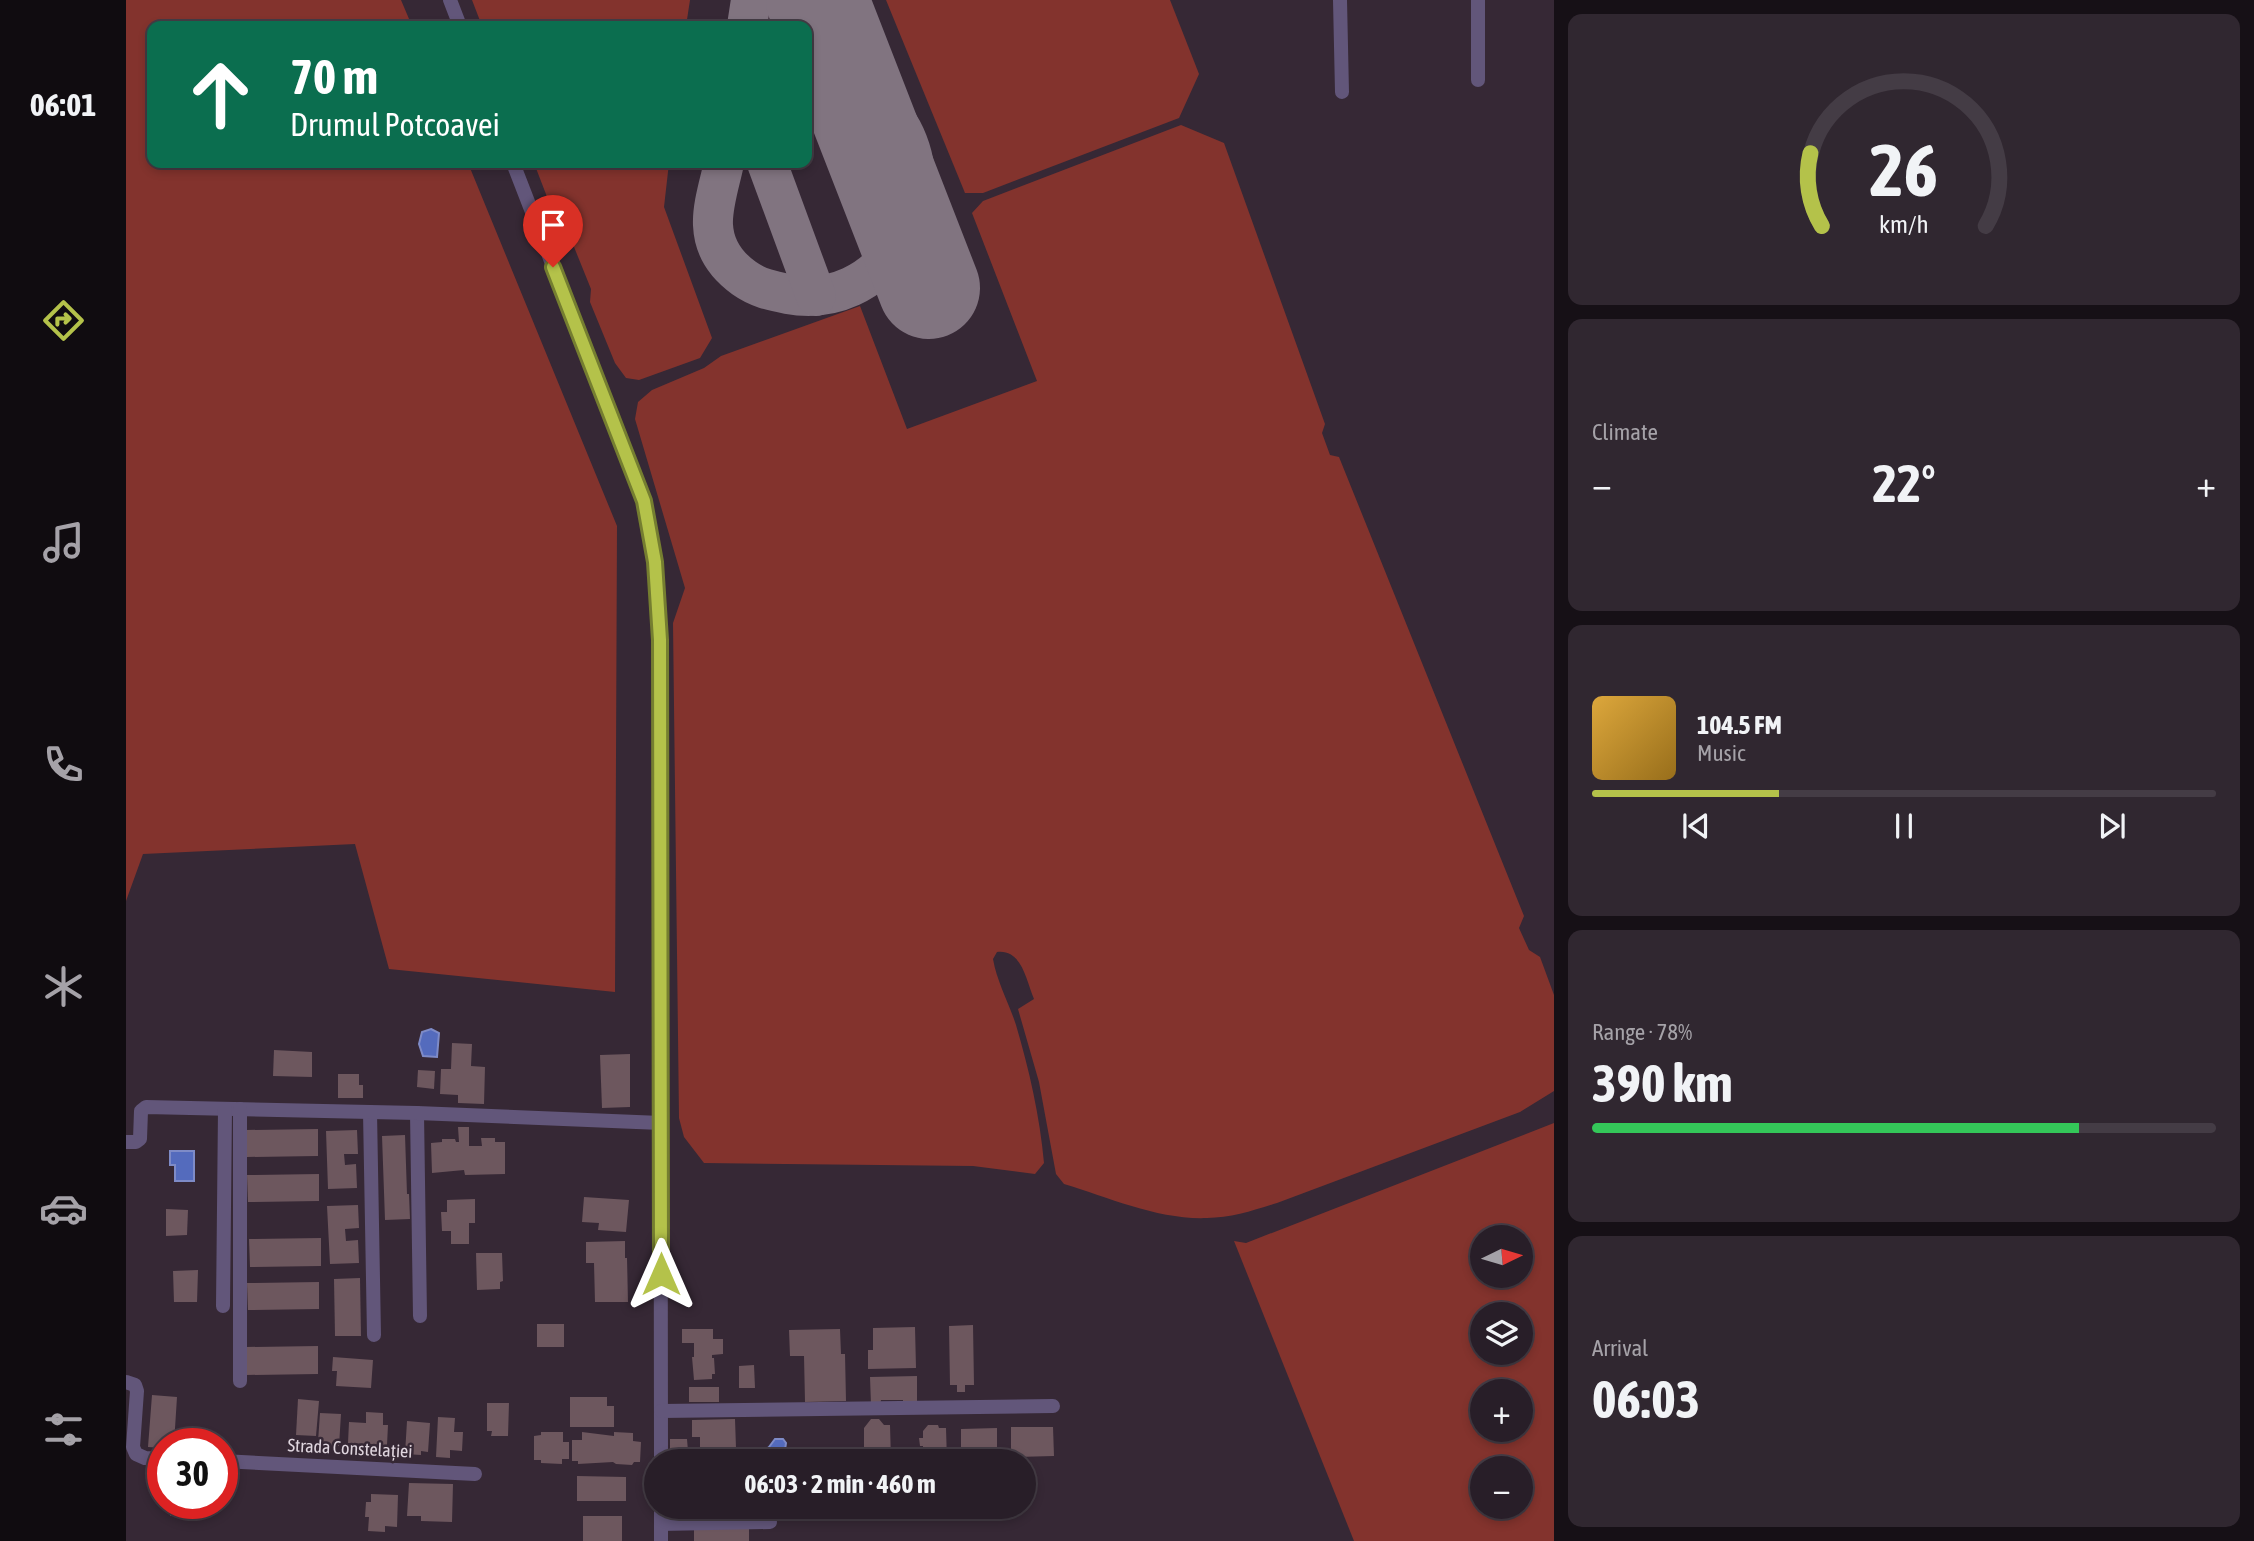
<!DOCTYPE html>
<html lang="en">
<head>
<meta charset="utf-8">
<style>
	:root { --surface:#281e28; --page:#302730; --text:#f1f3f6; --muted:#a5a2a8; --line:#443c45; --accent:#b4c24a }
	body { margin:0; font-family:"Asap Condensed",sans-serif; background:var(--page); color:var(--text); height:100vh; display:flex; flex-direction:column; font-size:26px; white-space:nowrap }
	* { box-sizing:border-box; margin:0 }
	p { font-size:23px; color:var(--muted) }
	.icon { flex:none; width:38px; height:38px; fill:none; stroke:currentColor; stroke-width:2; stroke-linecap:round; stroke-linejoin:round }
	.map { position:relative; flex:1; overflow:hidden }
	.details { display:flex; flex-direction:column; gap:14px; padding:14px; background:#161016; width:700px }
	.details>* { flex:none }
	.top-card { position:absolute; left:21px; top:21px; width:665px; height:147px; border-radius:14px; box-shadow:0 4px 10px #0003,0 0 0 2px var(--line); background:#0b6e4f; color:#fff; overflow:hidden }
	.needle { width:46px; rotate:85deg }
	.buttons { position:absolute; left:1344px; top:1225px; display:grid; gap:14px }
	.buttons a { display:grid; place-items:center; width:63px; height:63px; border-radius:50%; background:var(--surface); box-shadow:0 4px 10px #0003,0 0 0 2px var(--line); font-size:35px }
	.speed { position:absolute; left:21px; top:1428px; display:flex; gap:14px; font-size:35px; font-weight:700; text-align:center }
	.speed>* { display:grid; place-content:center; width:91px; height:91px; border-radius:50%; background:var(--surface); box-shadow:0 4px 10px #0003,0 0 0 2px var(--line); line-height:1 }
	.speed .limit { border:10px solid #d22; background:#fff; color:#111 }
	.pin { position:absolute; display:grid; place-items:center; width:60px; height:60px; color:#fff; margin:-72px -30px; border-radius:50% 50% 50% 0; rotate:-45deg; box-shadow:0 0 7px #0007 }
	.pin .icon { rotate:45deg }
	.me { position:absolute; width:77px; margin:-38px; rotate:0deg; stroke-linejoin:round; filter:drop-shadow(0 0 5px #0008) }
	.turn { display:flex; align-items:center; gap:24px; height:147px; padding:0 28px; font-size:32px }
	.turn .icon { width:91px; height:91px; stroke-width:2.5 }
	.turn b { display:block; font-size:49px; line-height:60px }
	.big { font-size:52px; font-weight:700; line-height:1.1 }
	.details .card { flex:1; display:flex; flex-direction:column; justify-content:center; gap:10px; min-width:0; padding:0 24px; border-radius:14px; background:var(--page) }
	.details .dial { align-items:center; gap:0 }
	.dial svg { height:182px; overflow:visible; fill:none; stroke:var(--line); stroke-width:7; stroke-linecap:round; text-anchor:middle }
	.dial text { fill:var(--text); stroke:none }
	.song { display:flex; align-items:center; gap:21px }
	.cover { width:84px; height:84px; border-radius:10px; background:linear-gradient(135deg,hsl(40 70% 55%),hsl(40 70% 35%)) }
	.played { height:7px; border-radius:4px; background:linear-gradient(90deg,var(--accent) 30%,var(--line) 30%) }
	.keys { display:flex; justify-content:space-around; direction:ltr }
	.heat { display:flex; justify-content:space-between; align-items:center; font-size:38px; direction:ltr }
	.charge { height:10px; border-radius:5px; background:linear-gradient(90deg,#34c759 78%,var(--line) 0) }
	.trip { position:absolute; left:518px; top:1449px; width:392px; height:70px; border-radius:35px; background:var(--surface); box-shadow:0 4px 10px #0003,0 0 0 2px var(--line); font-weight:700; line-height:70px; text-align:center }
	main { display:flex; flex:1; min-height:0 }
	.tabs { display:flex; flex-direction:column; width:126px; justify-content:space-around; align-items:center; background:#100c10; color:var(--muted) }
	.tabs .icon { width:49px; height:49px }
	.tabs .active { color:var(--accent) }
	.tabs b { font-size:32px; color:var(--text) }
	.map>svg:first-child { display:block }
</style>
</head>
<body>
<main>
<nav class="tabs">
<b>06:01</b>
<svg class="icon active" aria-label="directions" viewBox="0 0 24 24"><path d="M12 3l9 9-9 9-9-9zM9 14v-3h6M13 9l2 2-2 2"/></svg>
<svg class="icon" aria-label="music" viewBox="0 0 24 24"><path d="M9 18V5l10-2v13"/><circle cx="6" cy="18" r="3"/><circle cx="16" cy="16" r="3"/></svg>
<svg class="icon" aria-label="phone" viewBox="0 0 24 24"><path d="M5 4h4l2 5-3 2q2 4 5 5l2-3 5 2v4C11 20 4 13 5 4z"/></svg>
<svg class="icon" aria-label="climate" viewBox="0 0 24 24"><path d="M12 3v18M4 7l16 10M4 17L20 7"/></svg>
<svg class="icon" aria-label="car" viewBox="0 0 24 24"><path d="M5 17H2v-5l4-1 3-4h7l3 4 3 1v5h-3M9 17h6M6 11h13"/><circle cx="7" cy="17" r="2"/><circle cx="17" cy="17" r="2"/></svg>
<svg class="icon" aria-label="filters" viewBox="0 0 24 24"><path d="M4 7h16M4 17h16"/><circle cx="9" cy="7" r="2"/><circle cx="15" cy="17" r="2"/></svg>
</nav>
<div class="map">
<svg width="1428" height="1541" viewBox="0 0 1428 1541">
	<rect width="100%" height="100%" fill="#362835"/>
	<g fill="#83332d" fill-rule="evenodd">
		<path d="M0 0H275L286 26H26V163H342L491 526 489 992 263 969 229 844 17 854 0 901Z"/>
		<path d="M346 0H564L560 26H356Z"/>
		<path d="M760 0H1044L1073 74 1053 118 857 193H839Z"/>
		<path d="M1055 125 1098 143 1199 424 1196 433 1204 455 1213 457 1398 916 1393 928 1403 950 1414 957 1428 995V1091L1394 1112 1151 1203C1129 1210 1105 1218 1081 1218 1033 1220 984 1198 938 1184L930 1174 913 1082 892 1009 908 999C900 980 896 949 871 952L867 959C871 982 883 1003 890 1025 903 1069 914 1117 918 1163L909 1174 847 1166 578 1163 558 1137 553 1118 547 623 559 588 509 419 512 402 526 390 578 368 595 356 734 306 781 429 911 381 846 213 857 201Z"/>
		<path d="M408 163H543L538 207 586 338 574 358 513 380 500 378 489 363 464 302 465 289 444 237 433 228Z"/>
		<path d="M1428 1123V1541H1228L1108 1241 1120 1243ZM1395 1237V1276H1356V1237ZM1395 1314V1353H1356V1314ZM1395 1391V1430H1356V1391ZM1395 1468V1507H1356V1468Z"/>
	</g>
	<g fill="#546bbd" stroke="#7e8bc7" stroke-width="2">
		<path d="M305 1029 313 1033 311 1057 297 1056 293 1044 296 1032Z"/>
		<path d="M44 1151H68V1181H49V1165H44Z"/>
		<path d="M649 1439H657L660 1443 659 1450 649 1461 636 1460V1452L643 1447Z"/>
	</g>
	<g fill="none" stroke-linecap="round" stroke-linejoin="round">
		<g stroke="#817480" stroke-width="40">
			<path d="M621 26 625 0"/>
			<path d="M598 163C594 182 586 206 587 225 588 248 600 265 618 278 632 288 646 291 662 294 755 311 818 209 776 130 764 107 743 93 722 79"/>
			<path d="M641 163 690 296"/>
		</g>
		<path stroke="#817480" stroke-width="102" d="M691 0 803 288"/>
	</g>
	<g fill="#6d575e">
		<path d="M326 1043 346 1044 345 1066 359 1067 358 1104 332 1103V1095L314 1094 315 1069H325Z"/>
		<path d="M148 1050 186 1052V1077L147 1076Z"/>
		<path d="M504 1054V1107L476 1108 474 1055Z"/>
		<path d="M292 1070 309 1071 308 1089 291 1087Z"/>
		<path d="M212 1074H233V1085H237V1098H212Z"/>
		<path d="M332 1127H343V1146H356L355 1138H369V1142H379V1174L339 1175 338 1170 306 1173 305 1143 316 1142V1139H329L330 1142H333Z"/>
		<path d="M192 1129V1156L121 1157 120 1130Z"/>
		<path d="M231 1130 232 1154H218L219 1165 230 1164 231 1188 202 1189 200 1131Z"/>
		<path d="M279 1135 281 1194H283L284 1219 259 1220 256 1136Z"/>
		<path d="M193 1174V1201L122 1202 121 1175Z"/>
		<path d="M458 1197 503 1200 500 1232 472 1230 473 1223 456 1222Z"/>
		<path d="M349 1199V1223H343V1244H325V1231H316L315 1212H321V1200Z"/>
		<path d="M232 1205 233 1228 219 1229 220 1241 232 1240 233 1263 204 1264 201 1206Z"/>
		<path d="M40 1209 62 1210 61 1235 40 1236Z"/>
		<path d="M195 1238V1266L124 1267 123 1239Z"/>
		<path d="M499 1241V1258H501L502 1302H469L468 1263H460V1242Z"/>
		<path d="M350 1253H376L377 1281 374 1282V1289L351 1290Z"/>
		<path d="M72 1270 71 1302H48L47 1271Z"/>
		<path d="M234 1278 235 1336H209L208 1279Z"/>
		<path d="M193 1282V1309L122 1310 121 1283Z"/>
		<rect x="411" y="1324" width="27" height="23"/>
		<path d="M847 1325 848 1385H839V1392H831V1385H824L823 1326Z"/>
		<path d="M789 1327 790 1368 742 1369V1350H747V1328Z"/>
		<path d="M556 1329H587V1339H597V1354L586 1355V1358H588L589 1374H586V1379L568 1380 566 1357H568V1343H556Z"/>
		<path d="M714 1329 715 1354H719L720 1401 679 1402 678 1356H664L663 1330Z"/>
		<path d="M192 1346V1374L120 1375V1347Z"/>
		<path d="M207 1357 247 1360 245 1388 210 1386 211 1371H206Z"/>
		<path d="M628 1365 629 1388H613V1366Z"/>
		<path d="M791 1376V1405H777V1400H755L754 1405H745L744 1377Z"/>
		<rect x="563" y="1387" width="30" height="15"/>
		<path d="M26 1395 51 1397 48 1444H37V1448L22 1447Z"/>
		<path d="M444 1397H481V1406H488V1427H444Z"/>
		<path d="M172 1399 193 1401 190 1436 170 1435Z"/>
		<path d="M361 1403H383L382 1436H365L366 1431H361Z"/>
		<path d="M240 1412 257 1413V1425H262L261 1445 222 1443 223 1422 240 1423Z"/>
		<path d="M194 1413 215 1414 213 1446 195 1445V1442H192Z"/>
		<path d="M312 1417 329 1418 328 1432H337L336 1451 324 1450V1458L310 1457Z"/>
		<path d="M609 1419 610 1448H574V1437H566V1420Z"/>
		<path d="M745 1419H753L758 1425H764L765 1460 738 1461V1428Z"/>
		<path d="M281 1421 304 1423 302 1452 295 1451V1455L279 1454Z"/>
		<path d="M802 1425H812L813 1428H820L821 1461H797V1446H794L793 1438H797V1431Z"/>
		<path d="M885 1427H927L928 1456 885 1457Z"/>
		<path d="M871 1428V1460L835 1461V1429Z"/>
		<path d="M415 1432H437V1442H443V1459H436V1464L415 1463V1460H408V1436L415 1435Z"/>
		<path d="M456 1432 488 1436V1432L507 1433V1441L515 1442 514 1462H508L506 1465 490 1464 487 1462 452 1464V1461H446V1440H456Z"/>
		<path d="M544 1439H561L562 1451 581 1454V1461H544Z"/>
		<path d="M451 1476 500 1477V1501H451Z"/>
		<path d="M283 1483 327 1484 326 1522 295 1521V1516H281Z"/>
		<path d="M245 1494 272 1495 271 1527 259 1526V1532L242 1531 243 1517H239L240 1502H245Z"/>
		<path d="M45 1503H77V1517L44 1516Z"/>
		<rect x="457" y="1516" width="39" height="25"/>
		<path d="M623 1528V1541H568V1529Z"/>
	</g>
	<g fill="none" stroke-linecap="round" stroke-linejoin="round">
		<g stroke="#62567a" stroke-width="14">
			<path d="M324 0 334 26"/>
			<path d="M1214 0 1216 92"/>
			<path d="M1352 80V0"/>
			<path d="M387 163 518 501 529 562 534 640 535 1461"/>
			<path d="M244 1112 248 1335"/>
			<path d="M291 1113 294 1316"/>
			<path d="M0 1142H10L14 1139 15 1111 20 1107 291 1113 535 1123"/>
			<path d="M97 1306 99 1109"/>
			<path d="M114 1381V1109"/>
			<path d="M0 1382 9 1385 11 1391 7 1447 10 1454 19 1458 37 1459"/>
			<path d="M535 1411 927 1406"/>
			<path d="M96 1461 349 1474"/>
			<path d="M535 1524 644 1522"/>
			<path d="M535 1541V1507"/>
		</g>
	</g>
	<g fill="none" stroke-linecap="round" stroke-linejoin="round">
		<g stroke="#757e30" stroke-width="18">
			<path id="route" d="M427 267 518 501 529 562 534 640 535 1274"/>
		</g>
		<use href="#route" stroke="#b4c24a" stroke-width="12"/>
	</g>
	<g text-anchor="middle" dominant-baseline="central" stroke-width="5" stroke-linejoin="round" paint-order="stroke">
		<g font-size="18" fill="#e0d6df" stroke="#362835">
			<text transform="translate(224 1448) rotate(3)">Strada Constelației</text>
		</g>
	</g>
</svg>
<div class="buttons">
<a><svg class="needle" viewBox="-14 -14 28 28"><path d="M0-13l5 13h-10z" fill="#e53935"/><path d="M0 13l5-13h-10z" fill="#a5a2a8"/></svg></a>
<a><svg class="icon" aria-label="layers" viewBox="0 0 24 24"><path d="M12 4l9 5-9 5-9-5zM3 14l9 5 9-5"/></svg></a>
<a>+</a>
<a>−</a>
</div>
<div class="speed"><div class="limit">30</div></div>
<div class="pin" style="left:427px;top:267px;background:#d93025"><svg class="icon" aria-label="arrive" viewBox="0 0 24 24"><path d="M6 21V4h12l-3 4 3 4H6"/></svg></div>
<svg class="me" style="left:535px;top:1274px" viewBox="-20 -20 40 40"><path d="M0-17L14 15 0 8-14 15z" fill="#b4c24a" stroke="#fff" stroke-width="4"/></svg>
<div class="trip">06:03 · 2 min · 460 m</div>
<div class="top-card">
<div class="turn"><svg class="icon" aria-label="ahead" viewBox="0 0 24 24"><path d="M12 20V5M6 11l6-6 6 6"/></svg><div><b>70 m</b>Drumul Potcoavei</div></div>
</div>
</div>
<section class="details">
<div class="card dial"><svg viewBox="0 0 100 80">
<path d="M14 69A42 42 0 1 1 86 69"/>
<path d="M14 69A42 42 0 0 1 9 37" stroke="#b4c24a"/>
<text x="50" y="56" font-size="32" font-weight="700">26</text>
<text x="50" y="72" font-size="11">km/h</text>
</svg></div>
<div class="card"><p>Climate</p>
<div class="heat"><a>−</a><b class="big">22°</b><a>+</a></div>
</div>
<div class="card">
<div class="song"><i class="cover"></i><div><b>104.5 FM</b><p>Music</p></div></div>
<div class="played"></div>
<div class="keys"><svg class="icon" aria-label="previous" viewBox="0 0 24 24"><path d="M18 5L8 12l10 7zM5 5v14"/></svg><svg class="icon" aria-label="pause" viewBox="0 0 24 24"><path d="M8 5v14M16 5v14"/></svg><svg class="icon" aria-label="next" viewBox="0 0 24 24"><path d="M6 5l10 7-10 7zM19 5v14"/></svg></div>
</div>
<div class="card"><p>Range · 78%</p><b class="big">390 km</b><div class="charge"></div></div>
<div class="card"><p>Arrival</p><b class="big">06:03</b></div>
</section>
</main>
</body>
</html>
